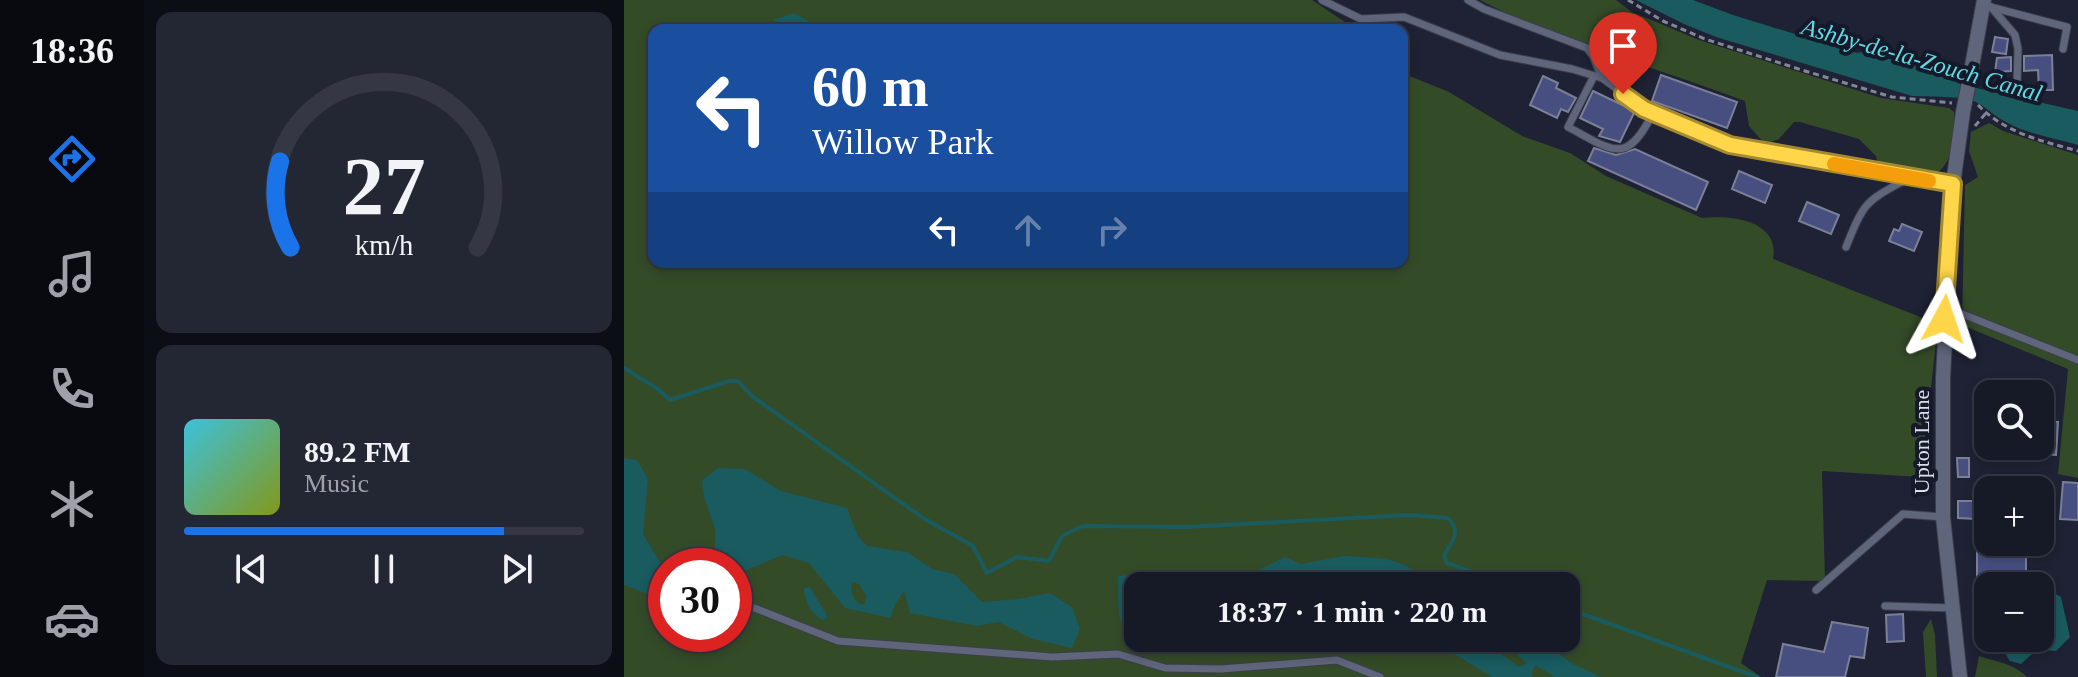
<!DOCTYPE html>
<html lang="en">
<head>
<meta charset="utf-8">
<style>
	:root { --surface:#161a27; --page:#232733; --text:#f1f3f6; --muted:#9ea1a7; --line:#353844; --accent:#1a73e8 }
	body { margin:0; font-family:"Times New Roman",serif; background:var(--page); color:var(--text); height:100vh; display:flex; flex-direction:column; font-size:30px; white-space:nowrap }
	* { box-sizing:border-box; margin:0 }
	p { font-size:26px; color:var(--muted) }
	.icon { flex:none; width:44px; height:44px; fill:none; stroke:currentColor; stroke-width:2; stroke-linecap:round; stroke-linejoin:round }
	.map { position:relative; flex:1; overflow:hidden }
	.sheet { display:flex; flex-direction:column; gap:12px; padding:12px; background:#0c0e15; width:480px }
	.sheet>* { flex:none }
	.guide { position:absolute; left:24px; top:24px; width:760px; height:244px; border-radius:16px; box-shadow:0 4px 12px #0003,0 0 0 2px var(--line); background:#1a4fa0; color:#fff; overflow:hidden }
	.tools { position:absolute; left:1350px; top:380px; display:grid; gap:16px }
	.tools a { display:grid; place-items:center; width:80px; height:80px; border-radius:16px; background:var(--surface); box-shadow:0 4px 12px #0003,0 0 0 2px var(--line); font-size:40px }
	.speed { position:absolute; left:24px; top:548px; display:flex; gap:16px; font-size:40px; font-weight:700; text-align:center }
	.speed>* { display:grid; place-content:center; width:104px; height:104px; border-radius:50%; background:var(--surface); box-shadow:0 4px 12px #0003,0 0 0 2px var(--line); line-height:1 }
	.speed .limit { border:12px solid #d22; background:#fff; color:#111 }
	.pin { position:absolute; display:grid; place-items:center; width:68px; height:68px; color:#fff; margin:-82px -34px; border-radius:50% 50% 50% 0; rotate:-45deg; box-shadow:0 0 8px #0007 }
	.pin .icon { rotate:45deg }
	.me { position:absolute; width:88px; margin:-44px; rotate:5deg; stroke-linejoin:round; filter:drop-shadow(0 0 6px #0008) }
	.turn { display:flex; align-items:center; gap:28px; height:168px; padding:0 32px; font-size:36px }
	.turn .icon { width:104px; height:104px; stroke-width:2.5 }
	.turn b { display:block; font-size:56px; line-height:68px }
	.lanes { display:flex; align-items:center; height:76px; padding:0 32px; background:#0003; justify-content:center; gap:40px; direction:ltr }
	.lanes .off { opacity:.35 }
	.sheet .widget { flex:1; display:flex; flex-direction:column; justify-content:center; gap:12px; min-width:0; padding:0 28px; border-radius:16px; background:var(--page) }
	.sheet .dial { align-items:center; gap:0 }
	.dial svg { height:208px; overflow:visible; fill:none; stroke:var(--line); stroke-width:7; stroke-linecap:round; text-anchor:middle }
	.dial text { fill:var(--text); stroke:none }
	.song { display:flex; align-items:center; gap:24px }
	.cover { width:96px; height:96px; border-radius:12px; background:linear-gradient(135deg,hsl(190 70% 55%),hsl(70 70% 35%)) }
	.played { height:8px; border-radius:4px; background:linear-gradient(90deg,var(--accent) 80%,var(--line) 80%) }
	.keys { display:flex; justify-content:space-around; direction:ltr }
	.trip { position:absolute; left:500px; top:572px; width:456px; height:80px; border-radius:16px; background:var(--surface); box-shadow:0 4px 12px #0003,0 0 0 2px var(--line); font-weight:700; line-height:80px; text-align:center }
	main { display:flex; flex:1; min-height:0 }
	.dock { display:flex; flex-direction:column; width:144px; justify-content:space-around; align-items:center; background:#090a10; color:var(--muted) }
	.dock .icon { width:56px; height:56px }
	.dock .current { color:var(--accent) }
	.dock b { font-size:36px; color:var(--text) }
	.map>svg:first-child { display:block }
</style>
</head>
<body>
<main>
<nav class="dock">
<b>18:36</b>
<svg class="icon current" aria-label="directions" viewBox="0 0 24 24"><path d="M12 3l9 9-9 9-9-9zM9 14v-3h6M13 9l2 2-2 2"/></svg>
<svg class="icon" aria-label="music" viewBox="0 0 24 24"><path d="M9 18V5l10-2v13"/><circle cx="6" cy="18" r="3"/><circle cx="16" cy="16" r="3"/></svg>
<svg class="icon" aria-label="phone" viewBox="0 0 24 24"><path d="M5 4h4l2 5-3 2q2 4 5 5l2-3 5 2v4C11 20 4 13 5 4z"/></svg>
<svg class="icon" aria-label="climate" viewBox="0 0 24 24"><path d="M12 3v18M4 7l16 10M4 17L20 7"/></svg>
<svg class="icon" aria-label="car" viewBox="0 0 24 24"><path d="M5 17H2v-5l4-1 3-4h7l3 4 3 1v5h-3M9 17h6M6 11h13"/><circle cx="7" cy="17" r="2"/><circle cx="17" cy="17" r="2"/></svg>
</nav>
<section class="sheet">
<div class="widget dial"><svg viewBox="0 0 100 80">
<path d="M14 69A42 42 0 1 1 86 69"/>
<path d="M14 69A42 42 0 0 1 10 36" stroke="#1a73e8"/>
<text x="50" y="56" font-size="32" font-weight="700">27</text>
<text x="50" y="72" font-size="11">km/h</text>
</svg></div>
<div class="widget">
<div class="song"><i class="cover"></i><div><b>89.2 FM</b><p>Music</p></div></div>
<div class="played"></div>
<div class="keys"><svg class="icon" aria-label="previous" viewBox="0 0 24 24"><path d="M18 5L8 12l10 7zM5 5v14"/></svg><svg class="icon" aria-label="pause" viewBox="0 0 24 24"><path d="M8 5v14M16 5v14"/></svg><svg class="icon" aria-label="next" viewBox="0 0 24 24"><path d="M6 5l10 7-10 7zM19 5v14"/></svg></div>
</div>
</section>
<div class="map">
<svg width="1454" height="677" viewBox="0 0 1454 677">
	<rect width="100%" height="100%" fill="#1e2234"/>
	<g fill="#344b28" fill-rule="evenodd">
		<path d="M0 0H688L733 30H30V262H778V73L825 92 898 136 946 153 982 176 1078 218C1107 215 1156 220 1149 259L1314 324 1297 477 1198 471 1201 581 1143 580 1117 663 1137 677H0ZM42 566H110V634H42ZM514 586H942V638H514Z"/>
		<path d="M856 0H992L1008 12 1075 40 1257 98 1325 108 1330 112C1331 130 1330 170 1307 175 1295 177 1268 170 1255 169L1252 156 1235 139 1176 122H1170L1155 139 1141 144 1125 126 1121 101C1033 68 940 43 856 0Z"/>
		<path d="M1365 123 1379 131 1454 155V478L1434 474 1444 369 1338 325 1341 185 1354 177 1345 151 1347 132Z"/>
		<path d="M1307 619 1311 635 1313 677H1302L1299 632Z"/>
		<path d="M1355 656C1372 662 1389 663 1403 677H1351Z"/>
	</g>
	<g fill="#195b5f" fill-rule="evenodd">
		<path d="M1012 0H1069L1109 15 1233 53 1246 50 1254 57 1299 65 1339 85 1454 111V145C1430 138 1403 134 1382 122 1371 117 1361 106 1350 101 1338 96 1303 97 1288 96L1092 37 1060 24Z"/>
		<path d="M170 13 199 29 168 30 149 20Z"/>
		<path d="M0 458 13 460 24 479 19 534 42 572 31 597 0 585Z"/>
		<path d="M94 468 121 469 157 491 223 508 234 536 243 546 283 552 308 569 330 574 358 602 394 599 426 593 448 607 456 629 448 648 409 639 375 622 353 626 286 613 280 591 272 603 266 618 221 608 185 563 159 555 110 575V566H91V529L80 497 78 480ZM228 582 235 584 242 595 241 603 238 605C229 601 226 592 228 582Z"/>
		<path d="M720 556C753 558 785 556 804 586H758L730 577 688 580 672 586H514V638H607C577 642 527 657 503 632 491 619 495 593 494 576L512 574 542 583 561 575 589 573 611 582 661 557 677 564Z"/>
		<path d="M186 587 204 617 199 620C187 615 180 600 180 588Z"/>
		<path d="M1428 592 1437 597 1446 637 1432 651C1410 650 1414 649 1397 664L1386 661 1371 638H1416V595Z"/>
		<path d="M793 638H855L895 667 903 663 873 638H911L951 665 977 677H931L911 665 907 675 909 677H868L832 655 793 650Z"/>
	</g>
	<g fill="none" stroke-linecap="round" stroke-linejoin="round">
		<g stroke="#195b5f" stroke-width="4">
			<path d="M0 368 34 389 46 400 105 381H114L128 396 299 518 349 546 363 573 393 557 425 561 438 536 459 526 562 527 785 515 824 518C837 532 830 540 820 555L823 563 885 586"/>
			<path d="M942 608 1133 677"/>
		</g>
	</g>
	<g fill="#464f80" stroke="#7b8097" stroke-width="2">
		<path d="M1371 37 1384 39 1382 54 1368 52Z"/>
		<path d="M1428 55 1429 90H1415L1414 70 1400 71V56Z"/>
		<path d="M1387 57V71L1371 72 1373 58Z"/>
		<path d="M1037 75 1113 102 1103 128 1028 101Z"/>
		<path d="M919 76 934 83 932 88 952 98 944 112 937 109 933 118 906 105Z"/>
		<path d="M969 91 1011 111 996 142 975 136 979 129 956 118Z"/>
		<path d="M970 148 992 155 1011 149 1084 182 1072 210 964 161Z"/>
		<path d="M1115 171 1148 185 1141 203 1108 189Z"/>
		<path d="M1183 202 1215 215 1207 234 1175 221Z"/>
		<path d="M1278 224 1298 232 1290 251 1265 241 1270 229 1275 231Z"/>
		<path d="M1416 421 1434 422 1432 455 1418 454Z"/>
		<path d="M1333 458H1345V477H1334Z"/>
		<rect x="1392" y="476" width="13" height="14"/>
		<path d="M1439 482 1454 483V520L1436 519Z"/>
		<path d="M1334 501H1364V542H1402V576H1353V519L1334 518Z"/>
		<path d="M1279 614 1280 641 1263 642 1262 615Z"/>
		<path d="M1208 622 1244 628 1240 658 1226 656 1221 677H1152L1159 644 1200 652Z"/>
	</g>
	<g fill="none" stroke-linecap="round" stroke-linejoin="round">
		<g stroke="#3c3e4d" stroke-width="9">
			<g id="service">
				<path d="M698 0 737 19 780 17 876 55 948 69 978 78"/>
				<path d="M844 0 860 9 963 48 969 56 978 78 1020 109 1093 142 1329 184"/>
				<path d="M1359 5 1443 27 1439 49"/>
				<path d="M1367 7 1391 35 1394 49 1393 85"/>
				<path d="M970 76 944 127C988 150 1002 167 1029 113"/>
				<path d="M1222 247C1241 200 1241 202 1285 178"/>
				<path d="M1323 308 1454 360"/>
				<path d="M56 561 58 566"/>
				<path d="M1192 590 1279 514 1319 517"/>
				<path d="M110 600 214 641 428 657 494 654 541 668 597 669 713 660 756 677"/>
				<path d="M1261 606 1329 608"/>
			</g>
		</g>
		<g stroke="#3c3e4d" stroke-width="16">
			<g id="minor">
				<path d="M1346 77 1360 0"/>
				<path d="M1336 677 1319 517V378L1329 184 1339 112"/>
			</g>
		</g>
		<g stroke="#838795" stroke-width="3" stroke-dasharray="6 4" stroke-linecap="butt">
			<path d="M1004 0 1039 21 1081 39 1181 71 1268 97 1328 103"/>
			<path d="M1354 105C1381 133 1418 141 1454 151"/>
			<path d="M1351 126 1362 113"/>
		</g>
		<use href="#service" stroke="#5f657a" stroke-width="7"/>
		<use href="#minor" stroke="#5f657a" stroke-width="14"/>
		<g stroke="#3c3e4d" stroke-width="16" stroke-linecap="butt">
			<path id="minor-bridge" d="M1339 112 1346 77"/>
		</g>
		<use href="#minor-bridge" stroke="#5f657a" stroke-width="14"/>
	</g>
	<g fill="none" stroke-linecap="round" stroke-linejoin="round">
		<g stroke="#a68a30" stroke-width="20">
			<path id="route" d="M999 94 1020 109 1106 145 1329 184 1320 319"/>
		</g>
		<use href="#route" stroke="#ffd54a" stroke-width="14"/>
		<path stroke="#f59e0b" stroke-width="14" d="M1210 164 1305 181"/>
	</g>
	<g text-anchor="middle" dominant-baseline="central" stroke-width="8" stroke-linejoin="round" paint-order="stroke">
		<g font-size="22" fill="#dcdfeb" stroke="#15192a">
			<text transform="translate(1297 442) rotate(-90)">Upton Lane</text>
		</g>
		<g font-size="24" font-style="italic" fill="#5edbe3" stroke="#15192a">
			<text transform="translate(1298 60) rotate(16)">Ashby-de-la-Zouch Canal</text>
		</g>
	</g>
</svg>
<div class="tools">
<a><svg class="icon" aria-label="search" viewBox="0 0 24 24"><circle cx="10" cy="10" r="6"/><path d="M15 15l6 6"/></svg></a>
<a>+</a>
<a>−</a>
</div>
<div class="speed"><div class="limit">30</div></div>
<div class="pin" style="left:999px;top:94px;background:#d93025"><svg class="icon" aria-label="arrive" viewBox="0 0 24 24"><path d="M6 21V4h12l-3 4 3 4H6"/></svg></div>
<svg class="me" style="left:1320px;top:319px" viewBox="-20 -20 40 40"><path d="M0-17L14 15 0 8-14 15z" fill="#ffd54a" stroke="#fff" stroke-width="4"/></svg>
<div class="trip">18:37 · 1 min · 220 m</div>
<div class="guide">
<div class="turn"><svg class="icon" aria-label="left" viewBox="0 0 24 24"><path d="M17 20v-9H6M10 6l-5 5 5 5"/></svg><div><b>60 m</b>Willow Park</div></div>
<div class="lanes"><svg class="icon" aria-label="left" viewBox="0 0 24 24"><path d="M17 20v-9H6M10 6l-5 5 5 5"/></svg><svg class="icon off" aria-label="ahead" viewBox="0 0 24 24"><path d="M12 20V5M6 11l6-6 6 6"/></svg><svg class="icon off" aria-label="right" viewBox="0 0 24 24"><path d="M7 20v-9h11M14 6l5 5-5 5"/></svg></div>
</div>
</div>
</main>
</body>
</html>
